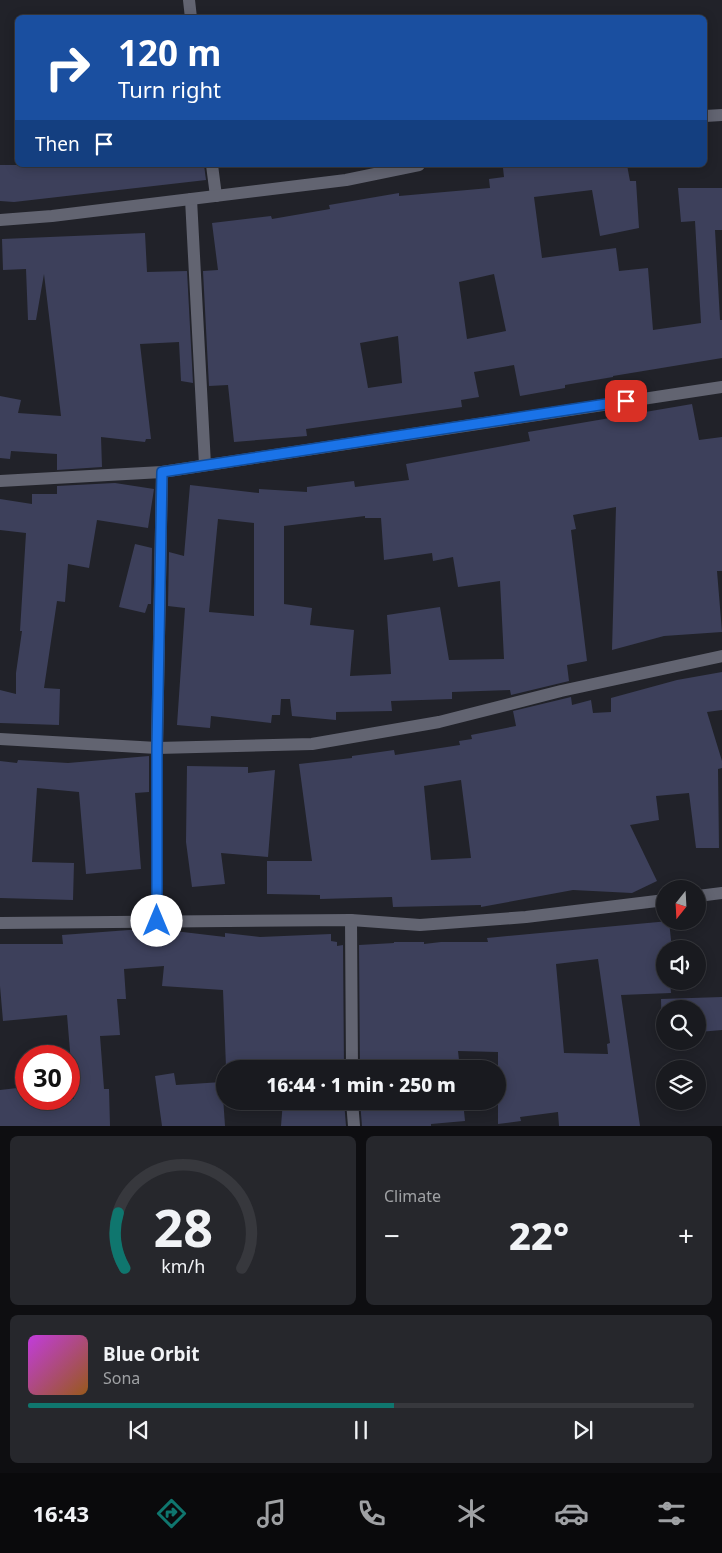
<!DOCTYPE html>
<html lang="en">
<head>
<meta charset="utf-8">
<style>
	:root { --surface:#191a1f; --page:#26272c; --text:#f1f3f6; --muted:#9fa1a4; --line:#37383d; --accent:#0f766e }
	body { margin:0; font-family:"Noto Sans",sans-serif; background:var(--page); color:var(--text); height:100vh; display:flex; flex-direction:column; font-size:19px; white-space:nowrap }
	* { box-sizing:border-box; margin:0 }
	p { font-size:16px; color:var(--muted) }
	.icon { flex:none; width:28px; height:28px; fill:none; stroke:currentColor; stroke-width:2; stroke-linecap:round; stroke-linejoin:round }
	.map { position:relative; height:1126px; overflow:hidden }
	.side { display:flex; flex-direction:column; gap:10px; padding:10px; background:#0e0e11; flex:1 }
	.side>* { flex:none }
	.banner { position:absolute; left:15px; top:15px; width:692px; height:152px; border-radius:8px; box-shadow:0 2px 12px #0003,0 0 0 1px var(--line); background:#1a4fa0; color:#fff; overflow:hidden }
	.needle { width:32px; rotate:198deg }
	.buttons { position:absolute; left:656px; top:880px; display:grid; gap:10px }
	.buttons a { display:grid; place-items:center; width:50px; height:50px; border-radius:50%; background:var(--surface); box-shadow:0 2px 12px #0003,0 0 0 1px var(--line); font-size:25px }
	.speed { position:absolute; left:15px; top:1045px; display:flex; gap:10px; font-size:25px; font-weight:700; text-align:center }
	.speed>* { display:grid; place-content:center; width:65px; height:65px; border-radius:50%; background:var(--surface); box-shadow:0 2px 12px #0003,0 0 0 1px var(--line); line-height:1 }
	.speed .limit { border:8px solid #d22; background:#fff; color:#111 }
	.pin { position:absolute; display:grid; place-items:center; width:42px; height:42px; color:#fff; margin:-21px; border-radius:10px; box-shadow:0 2px 8px #0006 }
	.me { position:absolute; width:55px; margin:-28px; rotate:0deg; stroke-linejoin:round; filter:drop-shadow(0 0 4px #0008) }
	.turn { display:flex; align-items:center; gap:18px; height:105px; padding:0 20px; font-size:22px }
	.turn .icon { width:65px; height:65px; stroke-width:2.5 }
	.turn b { display:block; font-size:35px; line-height:42px }
	.then { display:flex; align-items:center; height:48px; padding:0 20px; background:#0003; gap:10px; font-size:19px }
	.big { font-size:38px; font-weight:800; line-height:1.1 }
	.side .card { flex:1; display:flex; flex-direction:column; justify-content:center; gap:8px; min-width:0; padding:0 18px; border-radius:8px; background:var(--page) }
	.side .dial { align-items:center; gap:0 }
	.dial svg { height:130px; overflow:visible; fill:none; stroke:var(--line); stroke-width:7; stroke-linecap:round; text-anchor:middle }
	.dial text { fill:var(--text); stroke:none }
	.song { display:flex; align-items:center; gap:15px }
	.cover { width:60px; height:60px; border-radius:8px; background:linear-gradient(135deg,hsl(290 70% 55%),hsl(30 70% 35%)) }
	.played { height:5px; border-radius:2px; background:linear-gradient(90deg,var(--accent) 55%,var(--line) 55%) }
	.keys { display:flex; justify-content:space-around; direction:ltr }
	.heat { display:flex; justify-content:space-between; align-items:center; font-size:28px; direction:ltr }
	.side .tiles { flex:1; display:grid; gap:10px; grid-template-columns:1fr 1fr }
	.card:last-child { grid-column:span 2 }
	.trip { position:absolute; left:216px; top:1060px; width:290px; height:50px; border-radius:25px; background:var(--surface); box-shadow:0 2px 12px #0003,0 0 0 1px var(--line); font-weight:800; line-height:50px; text-align:center }
	.tabs { display:flex; height:80px; justify-content:space-around; align-items:center; background:#0a0a0c; color:var(--muted) }
	.tabs .icon { width:35px; height:35px }
	.tabs .active { color:var(--accent) }
	.tabs b { font-size:22px; color:var(--text) }
	.map>svg:first-child { display:block }
</style>
</head>
<body>
<div class="map">
<svg width="722" height="1126" viewBox="0 0 722 1126">
	<rect width="100%" height="100%" fill="#212229"/>
	<g fill="#3d405b" fill-rule="evenodd">
		<path d="M0 165H204L206 180 14 202 0 201Z"/>
		<path d="M538 165H627L630 181H636L639 228 600 236 592 190 534 197 542 258 616 248 619 271 648 268 653 330 701 323 695 221 681 222 678 188H722V230H715L720 320H722V358L613 376V377L565 385V388L520 396 514 365 474 372 479 397 461 400 462 407 306 429 307 436 234 442 228 385 209 386 203 271 218 270 212 223 271 216 272 219 330 209 329 205 399 193V196L490 188 489 179 504 177 503 168ZM494 274 506 331 467 339 459 282ZM398 336 402 383 368 388 360 343Z"/>
		<path d="M145 233 147 272 187 271 193 383 181 381 179 342 140 344 151 439H146L145 442 101 437 102 467 57 470V454L11 451 10 459 0 458V396L21 400 18 413 61 416 44 274 36 320H28L26 269 3 270 2 239Z"/>
		<path d="M692 404 699 440 722 437V571H717L722 632 664 636 612 650 616 507 573 515 576 529 571 530 587 661 567 665 569 681 511 695 510 690 452 692V699L391 701 392 711 336 712V720L292 716 290 699H281L280 715H272L271 723 211 716 210 728 177 725 185 608 168 606 169 552 184 556 190 485 259 493V489L307 492V487L354 481 355 487 409 480 406 464 530 441 528 432ZM365 516V518H381L384 560 432 553 433 561 453 557 458 587 500 581 504 659 449 660 440 607 387 615 391 674 350 676 354 630 310 625 312 608 284 604V526ZM218 519 254 523V616L209 612Z"/>
		<path d="M115 483 154 489 148 528 97 520 89 568 68 564 65 602 57 601 44 688 60 689 59 725 0 723V690L16 694V673L22 631H20L26 533 0 530V499L32 504V494H57V486Z"/>
		<path d="M135 544 152 548 151 604H148L145 613 119 607Z"/>
		<path d="M722 672V710L707 712 722 761V768L718 769 719 848H696L689 793 656 796 659 820 630 825 657 881 632 893 573 890 481 907V905L393 907 392 897 320 899V895L267 894V861H312L299 764 352 758V756L394 750 395 755 460 745 459 741 472 739 471 735 516 726 513 711 571 697 572 705 591 700 593 713 611 712V698L677 680ZM461 780 471 858 431 860 424 786Z"/>
		<path d="M149 756V792L135 793 141 869 86 874 79 792 37 788 32 862 74 863 73 900 0 898V761L17 763 18 760 68 763Z"/>
		<path d="M187 766 248 767V773L275 770 268 857 221 853 225 884 192 887 186 842Z"/>
		<path d="M669 921 672 949H665V981H670L671 993 621 995 640 1126H559L558 1112 520 1117 521 1121 498 1124V1052L458 1051 460 1069H360L359 945 394 943V942H424V944L441 942H488L487 938ZM598 959 610 1043 607 1044 608 1054 564 1053 556 964Z"/>
		<path d="M129 930H166L225 937V933L260 937 331 934V941L337 942V946L343 945 344 1069H285V1066L226 1067 223 990 162 986 164 966 124 969 126 999H117L120 1035 100 1036 104 1089H109L110 1126H0V1090L26 1087V1099H74L67 1015 3 1021 0 986V944H63L62 935Z"/>
		<path d="M722 997V1030L699 1032V1038H698V1009H665V1039H662L661 999Z"/>
		<path d="M174 1073 176 1085 222 1082 225 1126H162L155 1076Z"/>
		<path d="M283 1101H344L346 1126H281Z"/>
		<path d="M360 1101H463L465 1121 431 1124V1126H362Z"/>
	</g>
	<g fill="none" stroke-linecap="round" stroke-linejoin="round">
		<g stroke="#626471" stroke-width="12">
			<path d="M189 0 191 18"/>
			<path d="M705 116 722 115"/>
			<path d="M212 165 216 196"/>
			<path d="M191 199 205 465"/>
			<path d="M0 220 52 216 346 180 419 165"/>
			<path d="M0 481 162 472 722 387"/>
			<path d="M0 739 157 748 312 744 439 722 561 691 722 656"/>
			<path d="M698 896 722 893"/>
			<path d="M351 920 352 1069"/>
			<path d="M157 921V748L162 472"/>
			<path d="M0 923 351 920 420 925 526 917 665 900"/>
			<path d="M352 1101 354 1126"/>
		</g>
	</g>
	<g fill="none" stroke-linecap="round" stroke-linejoin="round">
		<g stroke="#114b97" stroke-width="12">
			<path id="route" d="M157 921V748L162 472 626 401"/>
		</g>
		<use href="#route" stroke="#1a73e8" stroke-width="9"/>
	</g>
</svg>
<div class="buttons">
<a><svg class="needle" viewBox="-14 -14 28 28"><path d="M0-13l5 13h-10z" fill="#e53935"/><path d="M0 13l5-13h-10z" fill="#9fa1a4"/></svg></a>
<a><svg class="icon" aria-label="sound" viewBox="0 0 24 24"><path d="M4 9h4l5-4v14l-5-4H4zM17 9q2 3 0 6"/></svg></a>
<a><svg class="icon" aria-label="search" viewBox="0 0 24 24"><circle cx="10" cy="10" r="6"/><path d="M15 15l6 6"/></svg></a>
<a><svg class="icon" aria-label="layers" viewBox="0 0 24 24"><path d="M12 4l9 5-9 5-9-5zM3 14l9 5 9-5"/></svg></a>
</div>
<div class="speed"><div class="limit">30</div></div>
<div class="pin" style="left:626px;top:401px;background:#d93025"><svg class="icon" aria-label="arrive" viewBox="0 0 24 24"><path d="M6 21V4h12l-3 4 3 4H6"/></svg></div>
<svg class="me" style="left:157px;top:921px" viewBox="-20 -20 40 40"><circle r="19" fill="#fff"/><path d="M0-13L10 11 0 6-10 11z" fill="#1a73e8"/></svg>
<div class="trip">16:44 · 1 min · 250 m</div>
<div class="banner">
<div class="turn"><svg class="icon" aria-label="right" viewBox="0 0 24 24"><path d="M7 20v-9h11M14 6l5 5-5 5"/></svg><div><b>120 m</b>Turn right</div></div>
<div class="then">Then<svg class="icon" aria-label="arrive" viewBox="0 0 24 24"><path d="M6 21V4h12l-3 4 3 4H6"/></svg></div>
</div>
</div>
<section class="side">
<div class="tiles">
<div class="card dial"><svg viewBox="0 0 100 80">
<path d="M14 69A42 42 0 1 1 86 69"/>
<path d="M14 69A42 42 0 0 1 10 35" stroke="#0f766e"/>
<text x="50" y="56" font-size="32" font-weight="700">28</text>
<text x="50" y="72" font-size="11">km/h</text>
</svg></div>
<div class="card"><p>Climate</p>
<div class="heat"><a>−</a><b class="big">22°</b><a>+</a></div>
</div>
<div class="card">
<div class="song"><i class="cover"></i><div><b>Blue Orbit</b><p>Sona</p></div></div>
<div class="played"></div>
<div class="keys"><svg class="icon" aria-label="previous" viewBox="0 0 24 24"><path d="M18 5L8 12l10 7zM5 5v14"/></svg><svg class="icon" aria-label="pause" viewBox="0 0 24 24"><path d="M8 5v14M16 5v14"/></svg><svg class="icon" aria-label="next" viewBox="0 0 24 24"><path d="M6 5l10 7-10 7zM19 5v14"/></svg></div>
</div>
</div>
</section>
<nav class="tabs">
<b>16:43</b>
<svg class="icon active" aria-label="directions" viewBox="0 0 24 24"><path d="M12 3l9 9-9 9-9-9zM9 14v-3h6M13 9l2 2-2 2"/></svg>
<svg class="icon" aria-label="music" viewBox="0 0 24 24"><path d="M9 18V5l10-2v13"/><circle cx="6" cy="18" r="3"/><circle cx="16" cy="16" r="3"/></svg>
<svg class="icon" aria-label="phone" viewBox="0 0 24 24"><path d="M5 4h4l2 5-3 2q2 4 5 5l2-3 5 2v4C11 20 4 13 5 4z"/></svg>
<svg class="icon" aria-label="climate" viewBox="0 0 24 24"><path d="M12 3v18M4 7l16 10M4 17L20 7"/></svg>
<svg class="icon" aria-label="car" viewBox="0 0 24 24"><path d="M5 17H2v-5l4-1 3-4h7l3 4 3 1v5h-3M9 17h6M6 11h13"/><circle cx="7" cy="17" r="2"/><circle cx="17" cy="17" r="2"/></svg>
<svg class="icon" aria-label="filters" viewBox="0 0 24 24"><path d="M4 7h16M4 17h16"/><circle cx="9" cy="7" r="2"/><circle cx="15" cy="17" r="2"/></svg>
</nav>
</body>
</html>
